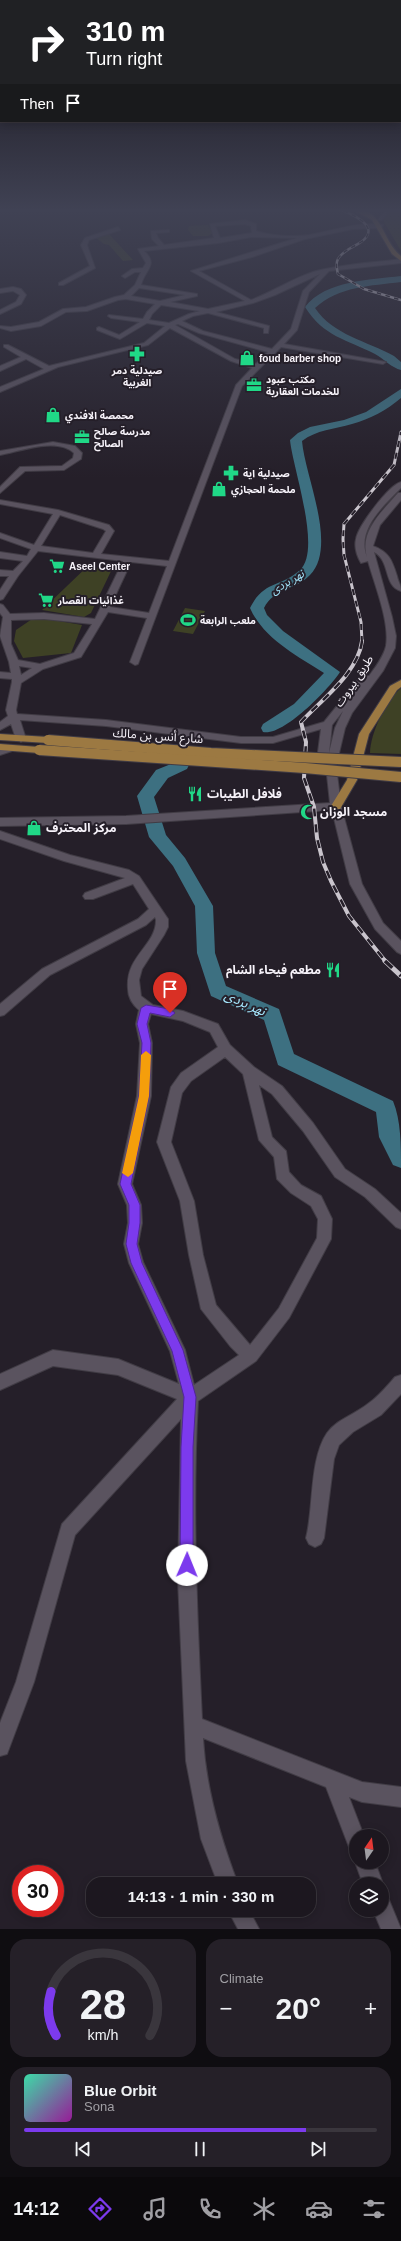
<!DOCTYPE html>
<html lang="en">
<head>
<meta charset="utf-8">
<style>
	:root { --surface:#1c171f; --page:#252028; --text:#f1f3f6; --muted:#a09fa4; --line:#3a363d; --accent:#7c3aed }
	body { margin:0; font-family:Helvetica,"Noto Sans Arabic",sans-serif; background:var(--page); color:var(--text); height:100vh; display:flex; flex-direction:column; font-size:15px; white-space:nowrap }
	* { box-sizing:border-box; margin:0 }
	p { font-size:13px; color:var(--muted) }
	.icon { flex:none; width:22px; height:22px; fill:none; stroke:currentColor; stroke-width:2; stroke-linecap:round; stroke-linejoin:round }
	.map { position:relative; height:1929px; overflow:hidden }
	.details { display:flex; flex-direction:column; gap:10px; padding:10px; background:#0f0d11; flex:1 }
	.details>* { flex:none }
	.guide { position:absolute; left:0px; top:0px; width:401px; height:122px; box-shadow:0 2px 10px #0003,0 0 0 1px var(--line); background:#202124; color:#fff; overflow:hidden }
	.needle { width:26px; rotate:14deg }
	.controls { position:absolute; left:349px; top:1829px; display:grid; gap:8px }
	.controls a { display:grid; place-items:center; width:40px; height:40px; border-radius:50%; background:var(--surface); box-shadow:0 2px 10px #0003,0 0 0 1px var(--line); font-size:20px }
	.speed { position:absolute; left:12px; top:1865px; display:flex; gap:8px; font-size:20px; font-weight:700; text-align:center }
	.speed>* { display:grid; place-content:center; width:52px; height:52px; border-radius:50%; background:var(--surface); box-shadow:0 2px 10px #0003,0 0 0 1px var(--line); line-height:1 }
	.speed .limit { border:6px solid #d22; background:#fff; color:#111 }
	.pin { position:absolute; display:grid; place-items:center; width:34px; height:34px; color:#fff; margin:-41px -17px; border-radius:50% 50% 50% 0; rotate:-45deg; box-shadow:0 0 4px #0007 }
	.pin .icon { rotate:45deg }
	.me { position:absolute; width:44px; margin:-22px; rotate:1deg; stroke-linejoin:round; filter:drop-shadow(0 0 3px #0008) }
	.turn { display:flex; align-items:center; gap:14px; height:84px; padding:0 20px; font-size:18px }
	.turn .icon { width:52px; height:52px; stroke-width:2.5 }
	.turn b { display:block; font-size:28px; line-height:34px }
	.then { display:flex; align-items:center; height:38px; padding:0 20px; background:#0003; gap:8px; font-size:15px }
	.big { font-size:30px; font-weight:700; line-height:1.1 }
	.details .tile { flex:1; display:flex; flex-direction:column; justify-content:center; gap:6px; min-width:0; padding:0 14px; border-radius:16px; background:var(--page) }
	.details .dial { align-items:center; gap:0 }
	.dial svg { height:104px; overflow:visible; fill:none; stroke:var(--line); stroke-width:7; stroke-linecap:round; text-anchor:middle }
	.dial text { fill:var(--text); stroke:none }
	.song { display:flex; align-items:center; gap:12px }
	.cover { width:48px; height:48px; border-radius:6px; background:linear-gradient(135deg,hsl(160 70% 55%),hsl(300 70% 35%)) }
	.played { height:4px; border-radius:2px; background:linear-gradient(90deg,var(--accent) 80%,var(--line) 80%) }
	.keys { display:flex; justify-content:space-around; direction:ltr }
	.heat { display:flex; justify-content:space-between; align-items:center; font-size:22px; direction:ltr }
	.details .tiles { flex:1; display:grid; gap:10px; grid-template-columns:1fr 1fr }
	.tile:last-child { grid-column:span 2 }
	.trip { position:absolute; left:86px; top:1877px; width:230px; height:40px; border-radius:16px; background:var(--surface); box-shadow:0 2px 10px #0003,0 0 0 1px var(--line); font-weight:700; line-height:40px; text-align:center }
	.tabs { display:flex; height:64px; justify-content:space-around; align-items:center; background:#0b090c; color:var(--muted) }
	.tabs .icon { width:28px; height:28px }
	.tabs .on { color:var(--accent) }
	.tabs b { font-size:18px; color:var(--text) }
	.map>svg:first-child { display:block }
</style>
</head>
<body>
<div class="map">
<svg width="401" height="1929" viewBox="0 0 401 1929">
	<rect width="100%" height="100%" fill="#251f29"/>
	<g fill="#3e4125">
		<path d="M392 208H401V251L384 222V218Z"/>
		<path d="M208 225 213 233 208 236H193L188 230 189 226Z"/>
		<path d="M108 233 133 260 123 261 109 245 104 244 95 237Z"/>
		<path d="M91 563 113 567 91 613 84 617 42 610Z"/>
		<path d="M185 608 205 611 193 634 173 631Z"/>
		<path d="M35 617 82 625 71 653 23 658 14 641 16 630Z"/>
		<path d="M401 688V754L370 753C370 734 386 700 401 688Z"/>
	</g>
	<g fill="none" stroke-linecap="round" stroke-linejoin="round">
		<g fill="#3d7081" fill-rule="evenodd">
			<path d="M401 276V282C371 286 339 286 315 308 333 335 367 341 394 356L401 362V370C392 368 384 359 375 354 346 339 324 337 305 307 326 280 370 280 401 276Z"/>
			<path d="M401 389V398C387 410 370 419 352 424 335 429 316 430 302 441 305 477 338 546 310 575 296 590 274 588 264 608L267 615 283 631 340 672C330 688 283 737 263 732L261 728 263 724 294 704 324 673C297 656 263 638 250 608 264 580 280 588 300 570 322 550 293 469 290 440L298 433 310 427 344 420 366 412Z"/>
			<path d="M181 760 187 761 189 765 187 769 168 778 154 797 166 835 185 858 213 906 215 953 226 986 279 1009 294 1054 393 1101C401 1120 401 1146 401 1168L393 1165 379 1137 376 1112 278 1065 264 1020 211 996 197 953 195 906 173 866 149 837 137 796 156 770Z"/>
		</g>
		<g stroke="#413c45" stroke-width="2">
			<g id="minor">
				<path d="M387 208H392L382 220H378Z"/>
				<path d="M245 220 256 224V231C271 236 293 237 309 235 333 231 358 221 383 225L381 228 353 229 305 239 252 257 199 271 251 300C272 292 292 279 313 272 341 264 372 263 401 259V263L329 271 309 292 297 330 284 344 386 362 383 364 281 347 242 386 138 664 135 665 130 662 147 618 108 612 81 657 43 669 21 683 16 710 17 714 106 720 241 737H273L324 722 362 675 369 676C375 668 384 656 386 646 390 622 375 586 368 561L361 563C357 556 354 547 356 539 358 526 389 485 401 482V488C383 506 356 530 367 557 359 531 383 511 398 493H401V500L380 525 373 546C389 552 392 560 397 576 398 582 401 584 401 591 383 586 391 561 374 552L392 617 396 636 395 648 383 671 352 713 345 728 336 766 341 806 362 884 383 923 401 941V954L397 952 375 929 350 884 332 810 126 824 0 826V818L126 816 330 803 326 766 318 752 321 729 273 743H241L106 726 20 720 26 739 21 742 16 739 11 724 0 730V722L8 716 6 710 12 682V679L0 678V672L11 673 9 662 0 636 3 617 0 613V604L3 605 10 614 44 613 95 619 123 561 38 551 18 576 3 599 0 600V590L9 576H0V570L13 571 23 561 0 558V552L27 556 31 549 0 538V533L34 545 53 514 0 504V500L58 510 109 525 114 531 101 554 169 561 236 385 252 368 231 361 170 328 148 345 58 367 0 392V387L44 369 26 359 0 371V366L21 357 4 347V345H8L49 366 144 343 165 326 147 323 120 339 97 330V328L99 327 119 335 140 322 111 318 108 316 109 315 143 319 147 312 155 304 126 299 118 300 87 311 66 312 41 326 11 331 0 328V326L11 327 39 322 63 309 86 307 115 297 124 295 135 285 141 272H135L125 278 122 276 132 269 143 268 146 263 138 249 159 246 152 239 151 231 169 230V232L156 233 158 238 164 245 214 238 210 224ZM245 224 251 226 252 233 220 238 215 226ZM251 237 297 238 191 271 245 301 208 309 170 302 197 296V294L141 285C145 269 159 265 144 251L218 243ZM320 274 303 291 291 329 272 349 203 331 182 321 193 316 208 313 264 328V333H268L269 326 216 312 253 303 275 295ZM139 288 185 295 160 301 131 296ZM161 305 199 311H200L189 314 169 323 149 320 152 314ZM178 324 199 333 268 352 256 364 235 359 175 325ZM60 515 103 529 106 531 93 553 41 546ZM131 562 167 566 149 613 110 607ZM44 619 92 624 74 653 40 664 18 660 11 644V620ZM19 666 32 668 21 675ZM343 711 335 728 329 753 332 725Z"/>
				<path d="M118 227 120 230 89 240 87 245 95 268 63 285H59V283L90 266 81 245 85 238Z"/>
				<path d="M13 287 21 289 26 295 21 304 0 314V310L16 302 20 295 13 291 0 293V289Z"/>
				<path d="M53 442 75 446 82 453 81 459 64 470 25 471 0 493V487L20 467 62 466 73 458 74 453C57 437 21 451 0 455V451Z"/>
				<path d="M11 745 16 748 15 750 0 755V748Z"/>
				<path d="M0 831 70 855 129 870 139 876 168 919V927L164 935 142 969 139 980 141 996 153 1005 183 1011 218 1024 230 1045 254 1067 282 1086 313 1123 345 1169 375 1189 401 1213V1229L396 1227 365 1197 335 1177 303 1131 272 1094 259 1085 272 1137 286 1151 289 1172 301 1185 321 1196 332 1219 331 1239 289 1318 256 1361 198 1401C192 1507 197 1613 202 1719L362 1782 401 1787V1807L362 1802 349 1797 364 1836H356V1850L349 1847 326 1787 203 1738C206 1789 220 1837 238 1884H218L201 1839 186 1761 178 1580 181 1419 75 1535 34 1682 7 1754 0 1756V1723L16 1682 62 1524 177 1399 118 1375 53 1366 0 1390V1374L53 1350 118 1359 179 1384 170 1351 129 1263 124 1244 128 1223 127 1205 118 1184 137 1096 140 1043 136 1024 139 1010C133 1005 128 997 128 989 125 956 156 946 156 920L155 917 146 925 50 975 4 1015 0 1016V1004L42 969 138 919 149 909 133 884 93 899H85L83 896 85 893 125 878 64 861 0 839ZM151 1014 183 1021 210 1032 218 1047 181 1073 171 1087 157 1142 180 1201 189 1255 201 1309 230 1346 239 1355 194 1385 185 1350 143 1262 138 1244 142 1223 141 1205 132 1184 151 1096 152 1043 148 1024ZM225 1057 243 1074 259 1140 274 1157 277 1179 291 1193 311 1206 318 1219 317 1238 279 1308 250 1345 216 1305 203 1255 194 1201 171 1142 182 1093 191 1081Z"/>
				<path d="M401 1375V1394L381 1415 353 1432 339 1445 334 1459 324 1538 321 1544 315 1547 309 1544 306 1538C314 1507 309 1460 327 1433 337 1419 356 1414 369 1403 379 1396 387 1386 395 1377Z"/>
				<path d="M356 1860V1862H375L383 1884 382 1887V1884H363L355 1862Z"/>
				<path d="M382 1897 389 1900 401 1929H381L373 1910H382Z"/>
				<path d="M228 1910H249L259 1929H238Z"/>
			</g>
		</g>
		<g stroke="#413c45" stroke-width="2">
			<g id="major">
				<path d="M350 208C385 208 380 239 401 256V261L392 254 372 220Z"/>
				<path d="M401 680V687L397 690 369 734 357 780 340 809H332L331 806 347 780 359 734 390 686Z"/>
				<path d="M0 734 48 737 53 740 48 743 0 740Z"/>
				<path d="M0 744 39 747 44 750 39 753 0 750Z"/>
			</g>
		</g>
		<use href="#minor" fill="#5a535f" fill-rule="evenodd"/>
		<use href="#major" fill="#9c7942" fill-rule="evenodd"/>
		<g stroke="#c9c4cc" stroke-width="2.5">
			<g id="rail-far3">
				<path d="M120 208H233"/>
				<path d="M335 208C348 212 384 226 361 242 354 247 343 250 338 259 335 264 337 269 338 274L364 289 401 300"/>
			</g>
		</g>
		<g stroke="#c9c4cc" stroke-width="3">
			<path id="rail-far2" d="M362 642 361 622 344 555 343 539 344 524 394 465 401 432"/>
		</g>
		<g stroke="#c9c4cc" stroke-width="4">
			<path id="rail-far1" d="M362 641C358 673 322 699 301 722L306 742 304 778 314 807 317 838 323 862 331 881 349 916 386 962"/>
		</g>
		<g stroke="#c9c4cc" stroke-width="5">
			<path id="rail" d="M385 961 401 976"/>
		</g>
		<use href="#rail-far3" stroke="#251f29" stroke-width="1.5" stroke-dasharray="4.5" stroke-linecap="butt"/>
		<use href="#rail-far2" stroke="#251f29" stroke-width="2" stroke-dasharray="6" stroke-linecap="butt"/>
		<use href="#rail-far1" stroke="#251f29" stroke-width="2.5" stroke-dasharray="8" stroke-linecap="butt"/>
		<use href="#rail" stroke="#251f29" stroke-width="3.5" stroke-dasharray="10" stroke-linecap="butt"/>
		<g stroke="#413c45" stroke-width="12" stroke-linecap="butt">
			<g id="major-bridge">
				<path d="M48 740 211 753 401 762"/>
				<path d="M39 750 305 768 401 777"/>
			</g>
		</g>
		<use href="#major-bridge" stroke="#9c7942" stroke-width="10"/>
	</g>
	<linearGradient id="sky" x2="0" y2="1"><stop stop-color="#141117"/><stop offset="0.44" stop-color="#404254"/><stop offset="1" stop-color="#404254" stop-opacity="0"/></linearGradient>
	<rect width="401" height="478" fill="url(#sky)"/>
	<path fill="#7c3aed" stroke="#51269a" d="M146 1005 170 1009 175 1013 170 1017 150 1013 147 1024 151 1043 149 1096 131 1184 140 1205V1223L137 1244 142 1263 183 1350 196 1397 193 1447V1565L191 1569 187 1571 182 1569 180 1565 181 1447 184 1397 172 1351 131 1263 126 1244 129 1223V1205L120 1184 139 1096 142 1043 137 1024 141 1008Z"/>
	<path fill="#f59e0b" d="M146 1051 151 1055 149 1096 133 1173 128 1177 122 1173 139 1096 141 1055Z"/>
	<defs>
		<g id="pharmacy-bare" transform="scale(1.2)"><path d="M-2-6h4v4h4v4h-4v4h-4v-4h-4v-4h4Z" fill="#20d887" stroke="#251f29" stroke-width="2.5" paint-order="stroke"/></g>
		<g id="shop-bare" transform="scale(1.2)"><path d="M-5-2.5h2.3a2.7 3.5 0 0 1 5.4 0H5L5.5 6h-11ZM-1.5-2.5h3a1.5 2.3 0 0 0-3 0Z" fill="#20d887" stroke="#251f29" stroke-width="2.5" paint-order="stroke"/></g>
		<g id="office-bare" transform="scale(1.2)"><path d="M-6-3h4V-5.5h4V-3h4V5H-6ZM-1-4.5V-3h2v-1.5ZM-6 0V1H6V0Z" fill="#20d887" stroke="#251f29" stroke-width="2.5" paint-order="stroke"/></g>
		<g id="supermarket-bare" transform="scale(1.2)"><path d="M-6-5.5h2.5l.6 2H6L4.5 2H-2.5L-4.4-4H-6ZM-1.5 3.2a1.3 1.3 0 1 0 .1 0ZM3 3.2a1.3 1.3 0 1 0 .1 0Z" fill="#20d887" stroke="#251f29" stroke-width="2.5" paint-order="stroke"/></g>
		<g id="stadium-bare" transform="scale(1.2)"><path d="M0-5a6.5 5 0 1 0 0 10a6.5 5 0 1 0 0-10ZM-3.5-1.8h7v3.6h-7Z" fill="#20d887" stroke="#251f29" stroke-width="2.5" paint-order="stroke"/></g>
		<g id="restaurant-bare" transform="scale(1.2)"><path d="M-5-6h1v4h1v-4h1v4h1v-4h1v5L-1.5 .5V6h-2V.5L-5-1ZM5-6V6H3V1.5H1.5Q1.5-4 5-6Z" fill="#20d887" stroke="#251f29" stroke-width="2.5" paint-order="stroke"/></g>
		<g id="mosque-bare" transform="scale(1.2)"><path d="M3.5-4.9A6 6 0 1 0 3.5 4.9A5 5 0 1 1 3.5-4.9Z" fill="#20d887" stroke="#251f29" stroke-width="2.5" paint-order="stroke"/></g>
	</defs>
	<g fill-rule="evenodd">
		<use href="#pharmacy-bare" x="137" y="354"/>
		<use href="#shop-bare" x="247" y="358"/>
		<use href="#office-bare" x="254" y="385"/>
		<use href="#shop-bare" x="53" y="415"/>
		<use href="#office-bare" x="82" y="437"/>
		<use href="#pharmacy-bare" x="231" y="473"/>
		<use href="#shop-bare" x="219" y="489"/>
		<use href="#supermarket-bare" x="57" y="566"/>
		<use href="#supermarket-bare" x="46" y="600"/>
		<use href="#stadium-bare" x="188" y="620"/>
		<use href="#restaurant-bare" x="195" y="794"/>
		<use href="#mosque-bare" x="308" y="812"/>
		<use href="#shop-bare" x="34" y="828"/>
		<use href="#restaurant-bare" x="333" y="970"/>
	</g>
	<g text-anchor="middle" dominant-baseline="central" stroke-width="4" stroke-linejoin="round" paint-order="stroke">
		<g font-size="10" font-weight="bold" fill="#f7f3fa" stroke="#251f29" text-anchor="start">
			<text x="259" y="358">foud barber shop</text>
			<text x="137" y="370" text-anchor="middle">صيدلية دمر<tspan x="137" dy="12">الغربية</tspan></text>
			<text x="266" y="379">مكتب عبود<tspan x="266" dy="12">للخدمات العقارية</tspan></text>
			<text x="65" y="415">محمصة الافندي</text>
			<text x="94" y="431">مدرسة صالح<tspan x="94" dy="12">الصالح</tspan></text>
			<text x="243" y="473">صيدلية اية</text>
			<text x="231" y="489">ملحمة الحجازي</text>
			<text x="69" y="566">Aseel Center</text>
			<text x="58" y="600">غذائيات القصار</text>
			<text x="200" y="620">ملعب الرابعة</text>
		</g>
		<g font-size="11" font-style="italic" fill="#a7e9ff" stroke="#251f29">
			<text transform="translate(287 582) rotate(-31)">نهر بردى</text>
		</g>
		<g font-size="12" fill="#f7f3fa" stroke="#251f29">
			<text transform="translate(354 681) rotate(-56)">طريق بيروت</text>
			<text transform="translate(158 736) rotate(4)">شارع أنس بن مالك</text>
		</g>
		<g font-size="12" font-weight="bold" fill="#f7f3fa" stroke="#251f29" text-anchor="start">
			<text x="207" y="794">فلافل الطيبات</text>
			<text x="320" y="812">مسجد الوزان</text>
			<text x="46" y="828">مركز المحترف</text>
			<text x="321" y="970" text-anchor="end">مطعم فيحاء الشام</text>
		</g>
		<g font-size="13" font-style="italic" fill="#a7e9ff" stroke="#251f29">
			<text transform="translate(245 1003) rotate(24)">نهر بردى</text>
		</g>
	</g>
</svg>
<div class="controls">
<a><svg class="needle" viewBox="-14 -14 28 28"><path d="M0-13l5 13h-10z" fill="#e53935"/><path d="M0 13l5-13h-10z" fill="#a09fa4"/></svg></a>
<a><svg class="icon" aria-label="layers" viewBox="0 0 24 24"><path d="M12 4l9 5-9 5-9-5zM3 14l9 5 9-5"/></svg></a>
</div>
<div class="speed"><div class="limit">30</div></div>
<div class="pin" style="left:170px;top:1013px;background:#d93025"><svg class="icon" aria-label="arrive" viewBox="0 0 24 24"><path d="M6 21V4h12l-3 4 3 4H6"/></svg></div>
<svg class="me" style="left:187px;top:1565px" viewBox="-20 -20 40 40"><circle r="19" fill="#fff"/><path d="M0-13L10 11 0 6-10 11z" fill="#7c3aed"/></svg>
<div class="trip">14:13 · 1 min · 330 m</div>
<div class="guide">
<div class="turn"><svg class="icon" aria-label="right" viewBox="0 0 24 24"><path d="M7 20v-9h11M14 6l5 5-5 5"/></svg><div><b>310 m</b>Turn right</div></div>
<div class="then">Then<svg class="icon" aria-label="arrive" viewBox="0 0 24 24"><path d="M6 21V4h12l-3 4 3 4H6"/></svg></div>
</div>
</div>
<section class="details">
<div class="tiles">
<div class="tile dial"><svg viewBox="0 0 100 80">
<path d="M14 69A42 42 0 1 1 86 69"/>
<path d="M14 69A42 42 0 0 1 10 35" stroke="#7c3aed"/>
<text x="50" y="56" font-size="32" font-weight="700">28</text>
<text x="50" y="72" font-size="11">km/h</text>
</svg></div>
<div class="tile"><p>Climate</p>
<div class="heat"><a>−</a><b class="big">20°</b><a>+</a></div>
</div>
<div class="tile">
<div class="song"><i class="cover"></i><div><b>Blue Orbit</b><p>Sona</p></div></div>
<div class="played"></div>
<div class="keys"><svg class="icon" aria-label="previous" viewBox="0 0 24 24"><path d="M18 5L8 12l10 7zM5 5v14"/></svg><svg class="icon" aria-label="pause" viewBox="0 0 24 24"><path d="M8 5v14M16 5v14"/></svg><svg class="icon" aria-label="next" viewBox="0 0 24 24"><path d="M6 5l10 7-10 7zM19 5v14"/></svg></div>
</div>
</div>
</section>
<nav class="tabs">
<b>14:12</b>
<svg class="icon on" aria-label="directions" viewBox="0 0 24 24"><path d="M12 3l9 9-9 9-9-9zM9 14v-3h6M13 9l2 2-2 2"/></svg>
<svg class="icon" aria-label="music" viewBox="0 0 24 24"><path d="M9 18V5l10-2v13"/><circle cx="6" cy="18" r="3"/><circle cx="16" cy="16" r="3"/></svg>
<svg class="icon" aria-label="phone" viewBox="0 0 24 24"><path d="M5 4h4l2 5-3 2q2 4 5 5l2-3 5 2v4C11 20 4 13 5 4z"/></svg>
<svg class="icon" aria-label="climate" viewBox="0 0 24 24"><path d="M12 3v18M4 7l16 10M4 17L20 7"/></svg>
<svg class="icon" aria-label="car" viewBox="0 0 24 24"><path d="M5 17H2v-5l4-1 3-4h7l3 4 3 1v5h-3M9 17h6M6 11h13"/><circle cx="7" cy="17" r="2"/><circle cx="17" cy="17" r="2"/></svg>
<svg class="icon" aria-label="filters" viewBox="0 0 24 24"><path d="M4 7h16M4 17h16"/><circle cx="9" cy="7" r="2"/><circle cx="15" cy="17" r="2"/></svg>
</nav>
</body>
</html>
